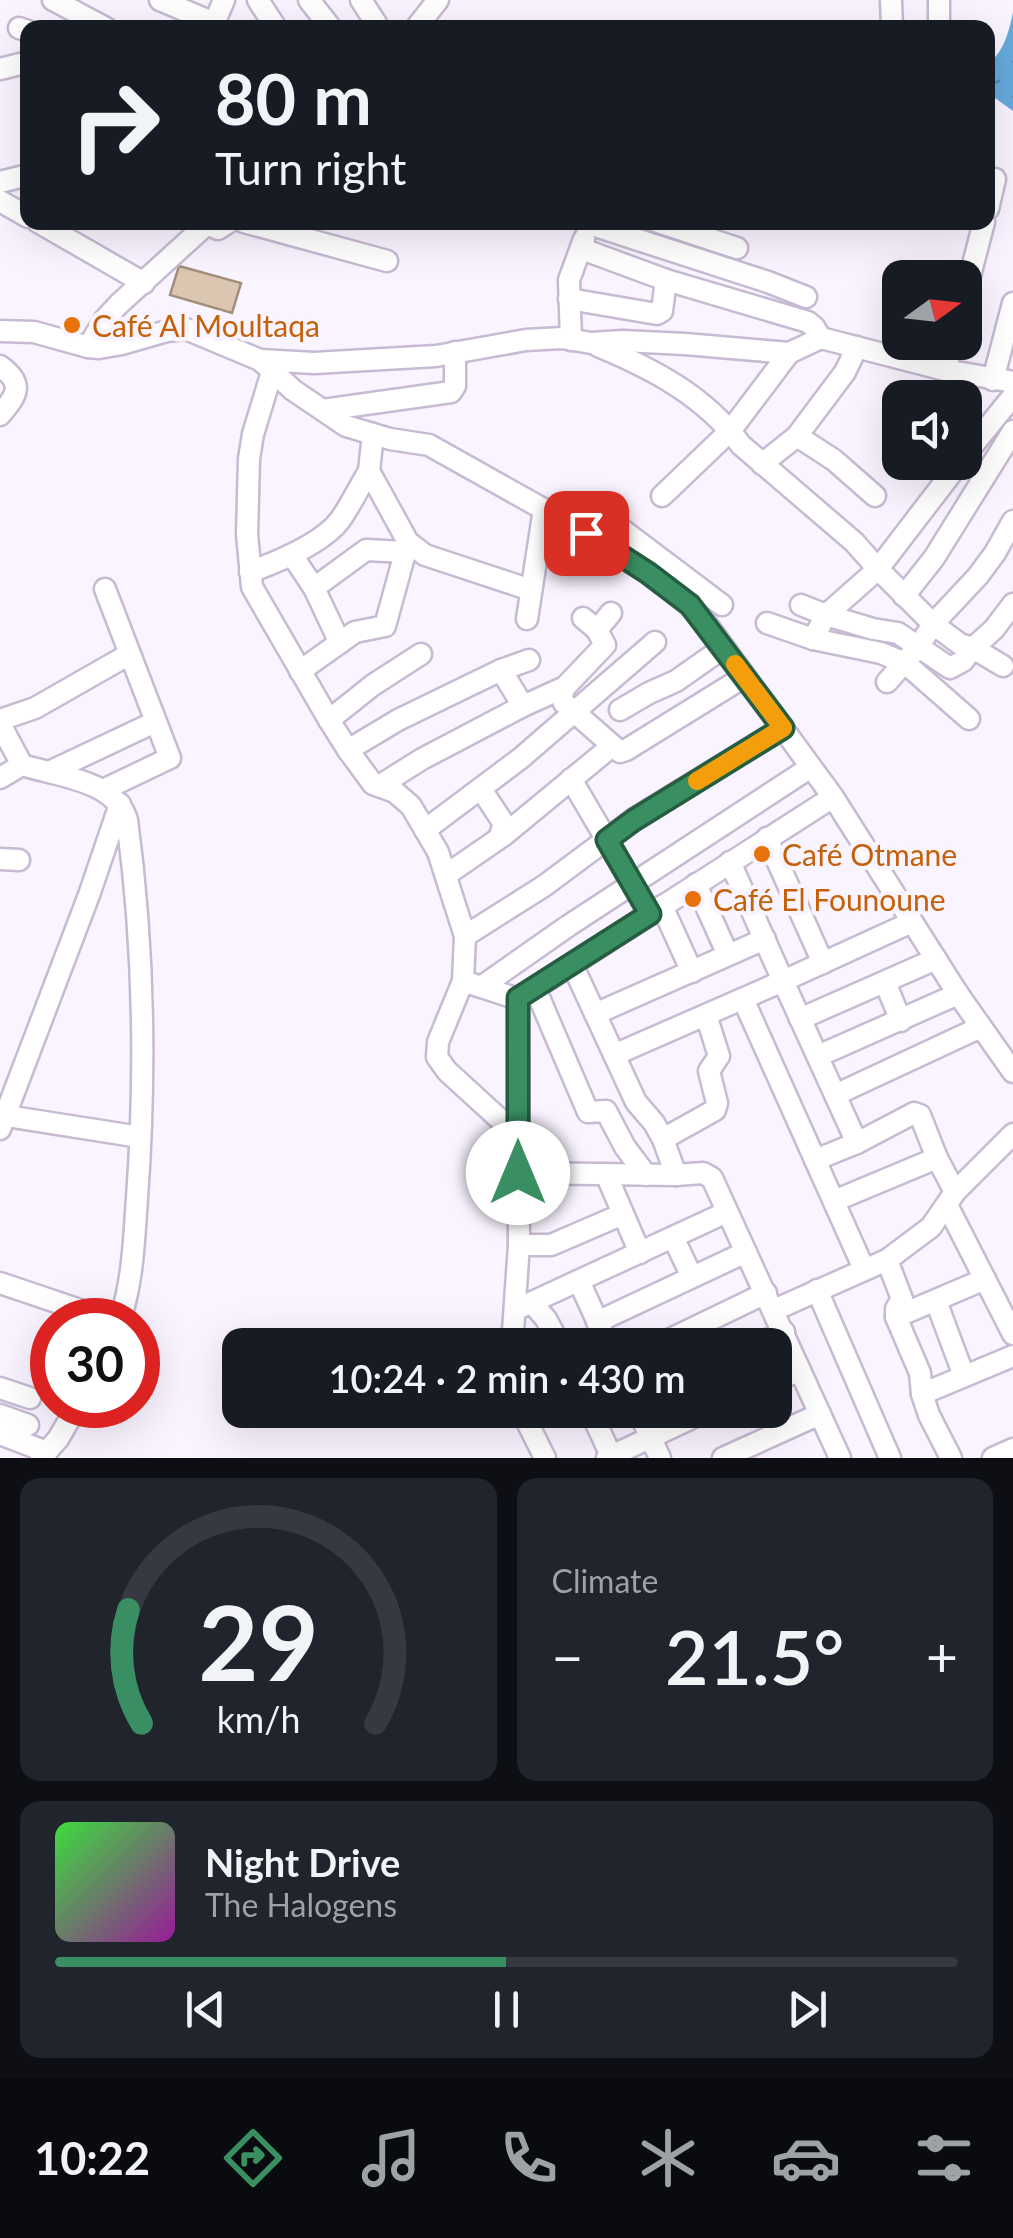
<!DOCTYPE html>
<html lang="en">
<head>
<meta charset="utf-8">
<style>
	:root { --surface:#171b24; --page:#20242c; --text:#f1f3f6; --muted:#9ea1a6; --line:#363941; --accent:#398f62 }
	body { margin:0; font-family:Lato,sans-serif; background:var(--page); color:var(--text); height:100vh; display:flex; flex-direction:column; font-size:38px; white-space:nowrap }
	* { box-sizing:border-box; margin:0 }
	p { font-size:32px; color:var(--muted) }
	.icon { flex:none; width:55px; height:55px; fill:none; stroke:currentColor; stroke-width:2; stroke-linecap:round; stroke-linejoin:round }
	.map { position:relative; height:1458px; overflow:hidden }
	.sheet { display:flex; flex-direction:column; gap:20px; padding:20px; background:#0d0f14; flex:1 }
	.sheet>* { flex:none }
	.guide { position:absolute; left:20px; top:20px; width:975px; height:210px; border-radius:20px; box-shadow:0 10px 40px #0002; background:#171b24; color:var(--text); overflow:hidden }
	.needle { width:65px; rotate:75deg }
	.controls { position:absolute; left:882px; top:260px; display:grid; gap:20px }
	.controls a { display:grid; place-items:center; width:100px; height:100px; border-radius:20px; background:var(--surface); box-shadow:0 10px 40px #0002; font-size:50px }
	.speed { position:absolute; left:30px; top:1298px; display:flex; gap:20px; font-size:50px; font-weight:700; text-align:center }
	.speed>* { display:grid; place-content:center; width:130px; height:130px; border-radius:50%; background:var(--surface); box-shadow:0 10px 40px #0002; line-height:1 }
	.speed .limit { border:15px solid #d22; background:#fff; color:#111 }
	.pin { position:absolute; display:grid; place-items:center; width:85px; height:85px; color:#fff; margin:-42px; border-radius:20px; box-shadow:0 5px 15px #0006 }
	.me { position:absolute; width:110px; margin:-55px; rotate:0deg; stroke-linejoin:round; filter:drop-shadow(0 0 8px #0008) }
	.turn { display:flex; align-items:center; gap:35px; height:210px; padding:0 30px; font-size:45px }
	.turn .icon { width:130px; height:130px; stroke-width:2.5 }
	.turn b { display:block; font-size:70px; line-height:85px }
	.big { font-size:75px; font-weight:600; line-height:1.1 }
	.sheet .widget { flex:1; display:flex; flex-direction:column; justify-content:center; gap:15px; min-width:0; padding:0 35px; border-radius:20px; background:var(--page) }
	.sheet .dial { align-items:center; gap:0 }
	.dial svg { height:260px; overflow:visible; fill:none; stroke:var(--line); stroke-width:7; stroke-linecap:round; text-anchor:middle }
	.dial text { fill:var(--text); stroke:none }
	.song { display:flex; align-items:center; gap:30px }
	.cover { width:120px; height:120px; border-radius:15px; background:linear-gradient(135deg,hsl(120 70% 55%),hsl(300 70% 35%)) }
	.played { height:10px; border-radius:5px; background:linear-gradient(90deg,var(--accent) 50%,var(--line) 50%) }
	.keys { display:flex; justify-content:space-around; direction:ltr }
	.heat { display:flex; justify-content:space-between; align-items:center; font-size:55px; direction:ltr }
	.sheet .tiles { flex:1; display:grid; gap:20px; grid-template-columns:1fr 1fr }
	.widget:last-child { grid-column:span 2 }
	.trip { position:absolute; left:222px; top:1328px; width:570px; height:100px; border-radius:20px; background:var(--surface); box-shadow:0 10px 40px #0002; font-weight:600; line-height:100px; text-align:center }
	.dock { display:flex; height:160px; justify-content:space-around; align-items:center; background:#090b0e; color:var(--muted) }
	.dock .icon { width:70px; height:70px }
	.dock .active { color:var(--accent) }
	.dock b { font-size:45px; color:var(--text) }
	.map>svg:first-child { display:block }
</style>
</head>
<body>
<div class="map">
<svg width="1013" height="1458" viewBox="0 0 1013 1458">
	<defs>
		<pattern id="water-ripples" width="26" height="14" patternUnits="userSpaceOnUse" patternTransform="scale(2.5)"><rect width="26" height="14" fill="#65aade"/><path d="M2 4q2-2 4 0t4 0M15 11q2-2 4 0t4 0" fill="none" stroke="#538ab4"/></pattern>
	</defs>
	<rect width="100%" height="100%" fill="#f9f4ff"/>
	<path fill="url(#water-ripples)" d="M1013 12V111L988 93V64C1004 52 1009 31 1013 12Z"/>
	<path fill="#dac6b1" stroke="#a18f7b" stroke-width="2.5" d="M179 266 241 283 232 313 170 295Z"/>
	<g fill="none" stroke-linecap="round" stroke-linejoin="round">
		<g stroke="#c7bad3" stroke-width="25">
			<g id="minor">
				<path d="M53 0 106 28"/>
				<path d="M160 0 214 23"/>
				<path d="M258 0 276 28"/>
				<path d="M309 0 331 28"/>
				<path d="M361 0 379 28"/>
				<path d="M891 0 892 28"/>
				<path d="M19 28 28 31"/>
				<path d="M212 28 224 0"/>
				<path d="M416 28 438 0"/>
				<path d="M939 28V0"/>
				<path d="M0 69 28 62"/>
				<path d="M0 182 28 175"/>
				<path d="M0 201 28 217"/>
				<path d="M988 209 995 179"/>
				<path d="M38 222 144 283"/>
				<path d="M244 222 387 261"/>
				<path d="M583 222 768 282 806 297"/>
				<path d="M658 222 737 248"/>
				<path d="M207 224 218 229 229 222"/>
				<path d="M582 249 666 280 808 322 814 327 821 338"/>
				<path d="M965 295 984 222"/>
				<path d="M569 299 657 314 662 311 666 280"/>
				<path d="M0 331 34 332 88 347 105 319 119 304 207 224"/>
				<path d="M571 340 569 280 584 239"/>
				<path d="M598 346C653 369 705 396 741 445L854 542 878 569 933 624 960 644 973 648 1003 666"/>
				<path d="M88 347 99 348 122 344 167 331 186 329 260 360 293 390 346 426 390 439 429 445 586 533 648 573 676 594 690 605 708 626 833 797 958 994 1013 1072"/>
				<path d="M260 360 314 363 436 356 526 340 562 338 591 343 623 341 685 344 789 353 821 338 945 370 1013 382"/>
				<path d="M0 366C25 384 17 395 0 415"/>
				<path d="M945 370 953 342"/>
				<path d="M272 372 253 434 249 459 247 534 252 587 329 720 348 750 373 784 395 792 411 806 438 852 465 936 463 981 518 999"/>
				<path d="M993 380 1013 303"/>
				<path d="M323 410 451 392 455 386V352"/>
				<path d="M373 434 369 471 408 542 425 555 531 590"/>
				<path d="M797 436 834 460 875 496"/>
				<path d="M965 455 1013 396"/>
				<path d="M762 464 797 436 845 372 857 347"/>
				<path d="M662 496 731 430 789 353"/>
				<path d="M616 525 722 605"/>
				<path d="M292 555 314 588 340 643"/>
				<path d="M250 572C277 562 323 543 340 520 351 505 359 487 369 471"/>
				<path d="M314 588 366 550 405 552"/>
				<path d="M904 596 934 558 1013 431"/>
				<path d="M801 605 826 615 873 629 898 633 950 668 963 661 973 648 994 629 1013 604"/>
				<path d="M527 619 544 509"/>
				<path d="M767 623 813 639 881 653 905 663 969 719"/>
				<path d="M597 630 611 613"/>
				<path d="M813 639 826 615 878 569 960 462"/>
				<path d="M501 670 529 660"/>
				<path d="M300 671 355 632 385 626 408 542"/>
				<path d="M887 682 919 646 933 624 978 576 995 553 1013 521"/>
				<path d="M565 687 561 696 564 703 620 752 626 750 744 677"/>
				<path d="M523 706 565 687 605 645 597 630 583 618"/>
				<path d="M620 710 649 693 676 681 723 648"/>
				<path d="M0 720 35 708 128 655"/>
				<path d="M329 720 373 685 421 654"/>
				<path d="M0 724 22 765C57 776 115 780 127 820 144 945 146 1073 137 1198 134 1240 133 1280 120 1320"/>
				<path d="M348 750 398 720 501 670 523 706 422 759 379 786"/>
				<path d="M49 772 155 722"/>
				<path d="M0 778 22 765"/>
				<path d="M571 779 650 914"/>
				<path d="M481 789 504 824 501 832 504 835"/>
				<path d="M103 790 170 758 105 589"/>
				<path d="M425 830 521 758 655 642"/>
				<path d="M767 838 823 963"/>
				<path d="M0 859 19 860"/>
				<path d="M446 875 504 835 612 746"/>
				<path d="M696 884 728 955"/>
				<path d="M662 906 692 972"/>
				<path d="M465 936 544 886 634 819 783 728"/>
				<path d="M572 964 636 1102 654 1123 663 1139 676 1175"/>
				<path d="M463 981 438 1042 437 1057 447 1071 518 1136"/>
				<path d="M885 982 901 1021"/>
				<path d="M481 987 568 926 811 767"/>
				<path d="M535 988 588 1112 606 1111 625 1147 646 1175"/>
				<path d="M743 999 864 1269"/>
				<path d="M595 1014 765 939"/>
				<path d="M800 1019 936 959"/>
				<path d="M614 1055 783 981 730 862"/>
				<path d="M818 1056 958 994"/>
				<path d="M835 1095 981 1027"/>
				<path d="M0 1115 140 1137"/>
				<path d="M0 1129 89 895 120 804"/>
				<path d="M663 1139 715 1110 717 1103 709 1071 719 1056 706 1015"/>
				<path d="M857 1143 783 981 912 922"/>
				<path d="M815 1160 857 1143 914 1113 920 1115 937 1158 955 1192"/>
				<path d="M518 1173 676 1175 703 1173 712 1178 840 1458"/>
				<path d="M606 1174 640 1253"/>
				<path d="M834 1201 937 1158"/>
				<path d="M947 1205 1013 1334"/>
				<path d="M673 1237 692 1277"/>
				<path d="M519 1245H551L623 1214"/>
				<path d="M887 1260 902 1299 896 1309V1317L920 1373 922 1394 929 1415 951 1458"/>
				<path d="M579 1281 608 1345"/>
				<path d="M0 1283 86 1312"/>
				<path d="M817 1290 890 1458"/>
				<path d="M936 1301 964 1376"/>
				<path d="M532 1303 546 1319 560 1345"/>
				<path d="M515 1310 727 1212"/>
				<path d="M774 1310 887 1260 931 1227 955 1192 1013 1134"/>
				<path d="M896 1317 985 1279"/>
				<path d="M597 1322 746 1252"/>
				<path d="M512 1345 519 1245 518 999 833 797"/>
				<path d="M658 1345 766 1293"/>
				<path d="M756 1345 784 1332"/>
				<path d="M775 1381 800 1370"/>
				<path d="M0 1388 30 1398"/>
				<path d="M922 1394 1013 1356"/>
				<path d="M521 1410 545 1458"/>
				<path d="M590 1410 612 1458"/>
				<path d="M638 1410 660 1458"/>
				<path d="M0 1415 28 1425"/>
				<path d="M0 1434 47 1452"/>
				<path d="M41 1458 58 1439 78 1405"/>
				<path d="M607 1458 709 1410"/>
				<path d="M723 1458 820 1414"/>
				<path d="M993 1458 1013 1449"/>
			</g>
		</g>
		<use href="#minor" stroke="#fff" stroke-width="20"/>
	</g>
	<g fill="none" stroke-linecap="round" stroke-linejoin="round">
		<g stroke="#255d40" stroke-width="25">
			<path id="route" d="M518 1173V998L650 914 607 840 634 820 783 728 690 605 648 573 586 533"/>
		</g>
		<use href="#route" stroke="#398f62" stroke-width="18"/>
		<path stroke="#f59e0b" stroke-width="18" d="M697 781 783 728 735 664"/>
	</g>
	<g fill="#e8710a" stroke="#f9f4ff" stroke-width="4">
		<circle cx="72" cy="325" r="10"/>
		<circle cx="762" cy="854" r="10"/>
		<circle cx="693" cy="899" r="10"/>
	</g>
	<g text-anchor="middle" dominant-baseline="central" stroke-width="9" stroke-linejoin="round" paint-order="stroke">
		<g font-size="30" fill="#c56008" stroke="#f9f4ff" text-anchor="start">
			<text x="92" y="325">Café Al Moultaqa</text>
			<text x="782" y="854">Café Otmane</text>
			<text x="713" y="899">Café El Founoune</text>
		</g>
	</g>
</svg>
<div class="controls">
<a><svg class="needle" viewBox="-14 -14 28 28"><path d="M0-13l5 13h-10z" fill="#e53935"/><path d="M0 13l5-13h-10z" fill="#9ea1a6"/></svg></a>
<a><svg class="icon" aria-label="sound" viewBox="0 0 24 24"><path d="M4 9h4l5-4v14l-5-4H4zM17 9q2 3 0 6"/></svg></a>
</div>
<div class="speed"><div class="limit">30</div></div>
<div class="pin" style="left:586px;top:533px;background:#d93025"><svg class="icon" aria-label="arrive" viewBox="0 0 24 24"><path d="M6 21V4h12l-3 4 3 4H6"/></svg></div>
<svg class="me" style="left:518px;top:1173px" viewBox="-20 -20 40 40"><circle r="19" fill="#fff"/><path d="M0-13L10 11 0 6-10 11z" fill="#398f62"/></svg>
<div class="trip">10:24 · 2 min · 430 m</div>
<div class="guide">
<div class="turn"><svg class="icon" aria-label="right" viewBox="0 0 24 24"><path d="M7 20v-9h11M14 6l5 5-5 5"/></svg><div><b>80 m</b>Turn right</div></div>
</div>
</div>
<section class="sheet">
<div class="tiles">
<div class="widget dial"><svg viewBox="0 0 100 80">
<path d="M14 69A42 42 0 1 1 86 69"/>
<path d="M14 69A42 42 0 0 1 10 34" stroke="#398f62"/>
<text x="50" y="56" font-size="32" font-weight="700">29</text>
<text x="50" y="72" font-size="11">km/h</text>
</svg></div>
<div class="widget"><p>Climate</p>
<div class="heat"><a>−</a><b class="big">21.5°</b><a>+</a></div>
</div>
<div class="widget">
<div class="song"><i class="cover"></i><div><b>Night Drive</b><p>The Halogens</p></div></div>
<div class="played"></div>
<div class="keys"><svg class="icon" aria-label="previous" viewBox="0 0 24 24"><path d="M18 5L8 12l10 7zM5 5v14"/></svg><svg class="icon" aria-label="pause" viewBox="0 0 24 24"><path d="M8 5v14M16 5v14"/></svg><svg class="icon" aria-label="next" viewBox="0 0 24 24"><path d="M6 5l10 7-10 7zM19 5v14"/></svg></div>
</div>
</div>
</section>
<nav class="dock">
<b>10:22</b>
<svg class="icon active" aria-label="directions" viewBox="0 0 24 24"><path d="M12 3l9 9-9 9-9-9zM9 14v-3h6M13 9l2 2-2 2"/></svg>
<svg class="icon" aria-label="music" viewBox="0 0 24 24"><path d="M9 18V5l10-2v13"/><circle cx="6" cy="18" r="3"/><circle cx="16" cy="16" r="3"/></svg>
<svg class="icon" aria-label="phone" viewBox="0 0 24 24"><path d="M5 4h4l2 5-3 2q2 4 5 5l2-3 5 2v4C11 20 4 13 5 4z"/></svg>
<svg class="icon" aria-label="climate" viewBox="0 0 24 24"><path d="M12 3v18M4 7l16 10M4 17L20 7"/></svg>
<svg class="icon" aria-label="car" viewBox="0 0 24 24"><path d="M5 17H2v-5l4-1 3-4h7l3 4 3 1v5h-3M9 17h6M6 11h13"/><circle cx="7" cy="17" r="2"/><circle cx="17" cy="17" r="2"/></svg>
<svg class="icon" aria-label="filters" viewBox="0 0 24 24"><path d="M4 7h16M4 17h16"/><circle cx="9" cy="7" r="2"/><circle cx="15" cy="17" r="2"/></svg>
</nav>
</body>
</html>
